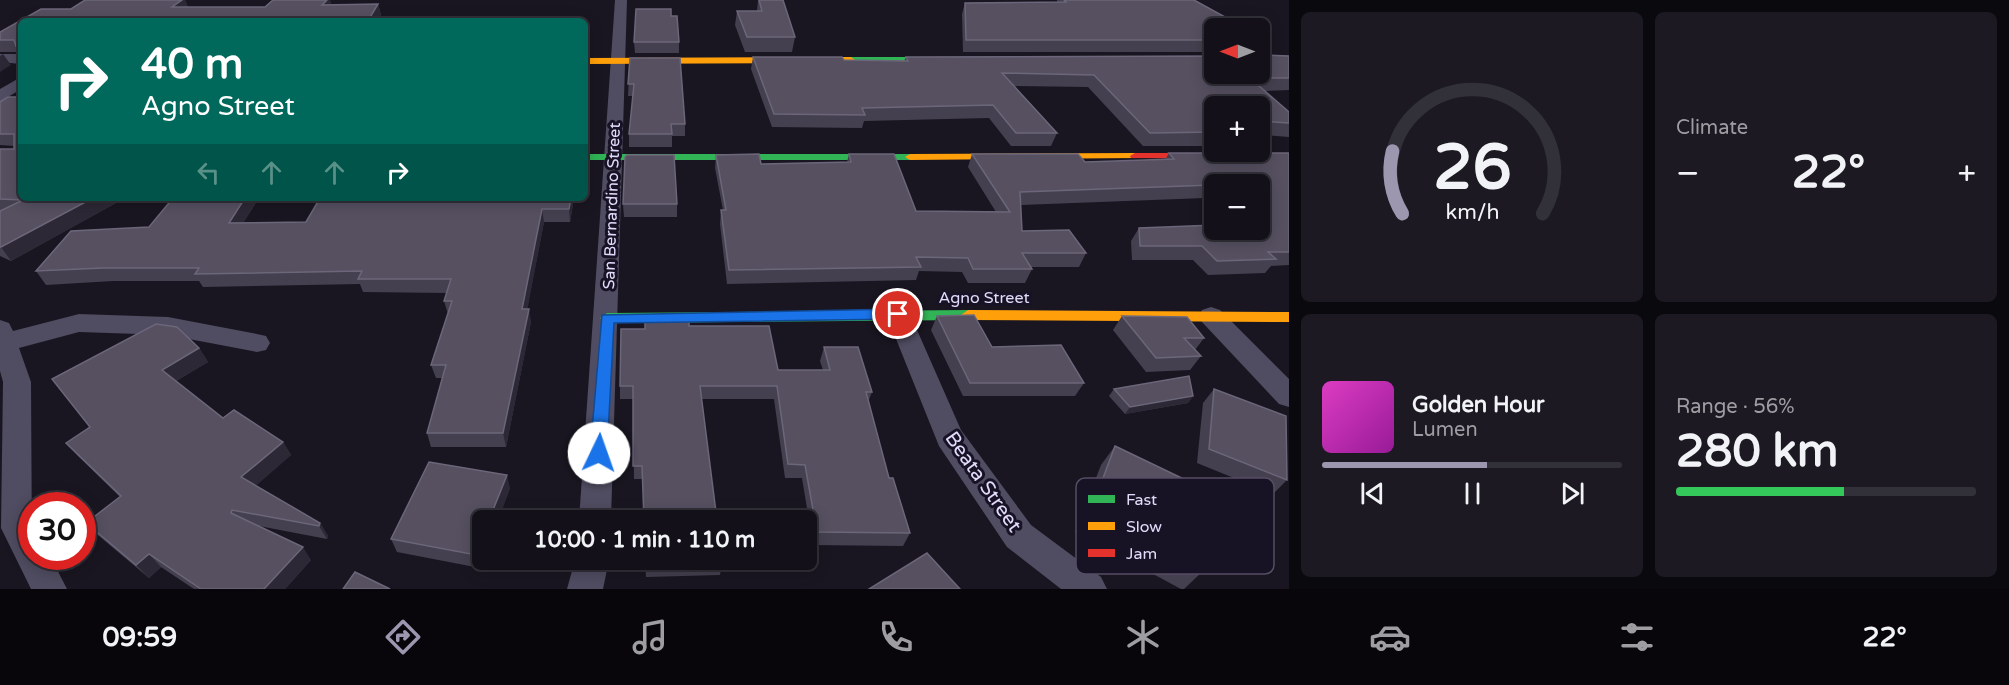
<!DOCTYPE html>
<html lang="en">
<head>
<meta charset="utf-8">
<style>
	:root { --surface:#131019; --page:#1c1922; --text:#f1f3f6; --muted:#9d9da2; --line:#323038; --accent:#9c96af }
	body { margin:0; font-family:"Varela Round",sans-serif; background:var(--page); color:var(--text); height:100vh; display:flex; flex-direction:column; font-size:22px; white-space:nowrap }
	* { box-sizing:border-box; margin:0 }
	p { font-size:20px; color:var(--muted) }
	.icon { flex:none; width:33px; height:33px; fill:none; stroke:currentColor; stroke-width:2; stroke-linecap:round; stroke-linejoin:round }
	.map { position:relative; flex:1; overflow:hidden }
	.details { display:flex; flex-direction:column; gap:12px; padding:12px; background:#0a090e; width:720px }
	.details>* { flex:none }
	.banner { position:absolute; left:18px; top:18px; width:570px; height:183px; border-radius:9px; box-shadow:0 3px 15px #0003,0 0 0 2px var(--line); background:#00695c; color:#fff; overflow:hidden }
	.needle { width:39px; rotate:270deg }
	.fabs { position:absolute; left:1204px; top:18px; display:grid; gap:12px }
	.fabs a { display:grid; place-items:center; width:66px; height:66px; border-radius:9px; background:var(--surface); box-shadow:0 3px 15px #0003,0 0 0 2px var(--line); font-size:30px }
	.speed { position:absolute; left:18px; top:492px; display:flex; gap:12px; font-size:30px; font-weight:700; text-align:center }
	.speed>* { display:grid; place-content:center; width:78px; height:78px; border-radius:50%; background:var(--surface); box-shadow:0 3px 15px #0003,0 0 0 2px var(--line); line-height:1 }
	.speed .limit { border:9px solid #d22; background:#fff; color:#111 }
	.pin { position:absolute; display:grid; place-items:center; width:51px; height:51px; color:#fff; margin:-26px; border:3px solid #fff; border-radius:50%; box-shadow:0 2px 6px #0007 }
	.me { position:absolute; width:66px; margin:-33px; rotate:3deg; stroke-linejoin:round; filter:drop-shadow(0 0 4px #0008) }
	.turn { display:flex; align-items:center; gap:21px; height:126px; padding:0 24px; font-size:27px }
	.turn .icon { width:78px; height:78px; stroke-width:2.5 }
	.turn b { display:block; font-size:42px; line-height:51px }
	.lanes { display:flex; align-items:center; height:57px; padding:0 24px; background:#0003; justify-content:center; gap:30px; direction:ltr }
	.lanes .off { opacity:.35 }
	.big { font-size:45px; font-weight:700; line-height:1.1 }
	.details .tile { flex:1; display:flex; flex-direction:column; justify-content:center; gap:9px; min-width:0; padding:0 21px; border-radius:9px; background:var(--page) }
	.details .dial { align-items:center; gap:0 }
	.dial svg { height:156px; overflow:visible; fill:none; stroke:var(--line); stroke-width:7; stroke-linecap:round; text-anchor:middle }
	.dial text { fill:var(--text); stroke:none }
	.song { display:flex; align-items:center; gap:18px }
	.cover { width:72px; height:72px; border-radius:9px; background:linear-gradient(135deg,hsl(310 70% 55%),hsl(300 70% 35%)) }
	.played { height:6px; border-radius:3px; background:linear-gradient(90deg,var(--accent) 55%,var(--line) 55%) }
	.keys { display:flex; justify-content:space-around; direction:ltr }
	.heat { display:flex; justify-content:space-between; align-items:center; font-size:33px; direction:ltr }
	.charge { height:9px; border-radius:4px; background:linear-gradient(90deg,#34c759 56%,var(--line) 0) }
	.details .tiles { flex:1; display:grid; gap:12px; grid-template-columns:repeat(2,1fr) }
	.trip { position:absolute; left:472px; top:510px; width:345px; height:60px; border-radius:9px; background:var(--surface); box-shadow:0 3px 15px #0003,0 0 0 2px var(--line); font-weight:700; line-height:60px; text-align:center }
	.dock { display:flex; height:96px; justify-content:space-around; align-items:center; background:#08060a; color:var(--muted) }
	.dock .icon { width:42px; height:42px }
	.dock .current { color:var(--accent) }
	.dock b { font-size:27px; color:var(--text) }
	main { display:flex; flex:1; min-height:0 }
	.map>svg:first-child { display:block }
</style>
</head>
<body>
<main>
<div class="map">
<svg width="1289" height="589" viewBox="0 0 1289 589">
	<rect width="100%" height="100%" fill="#191621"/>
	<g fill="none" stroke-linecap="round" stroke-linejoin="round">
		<g fill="#504c61" fill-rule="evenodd">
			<path d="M615 0H627L611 520H579Z"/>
			<path d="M0 54H21V64L0 62Z"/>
			<path d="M21 77V89L0 102V89Z"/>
			<path d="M898 305 907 308 910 314 961 430 1031 525 1101 577 1107 589H1061L1007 547 939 446 886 314 889 308Z"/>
			<path d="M1211 307 1220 310 1289 379V407L1279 404 1202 322 1199 316 1202 310Z"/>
			<path d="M79 314 168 317 257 334 266 336 270 343 266 350 257 352 168 335 79 332 19 348 31 382 32 556H50L67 589H31L1 528 3 382 0 371V320L9 323 13 331Z"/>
			<path d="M575 560H609L603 589H567Z"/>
		</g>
		<g fill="#30b455" fill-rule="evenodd">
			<path d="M851 57H949L953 60 949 63 848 62V58Z"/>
			<path d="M585 154H910L915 157 910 160H585Z"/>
			<path d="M968 310 975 315 968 320 607 323 600 318 607 313Z"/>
		</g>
		<g fill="#ff9f0a" fill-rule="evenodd">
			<path d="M585 58 851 57 855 60 851 63 585 64Z"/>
			<path d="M1135 153 1140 156 1139 158 910 160 905 157 910 154Z"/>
			<path d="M968 310 1289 312V322L968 320 961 315Z"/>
		</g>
		<path fill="#e5322d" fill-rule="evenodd" d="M1135 153H1289V159L1131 158 1130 156Z"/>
	</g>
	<g fill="#45404f">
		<path d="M85 0H185L188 7H265L273 0H330L331 5 378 4 381 15 377 21H21V53L20 52H0V32L41 9H71Z"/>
		<path d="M758 0H783L795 37 792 52H745L735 25 737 11H757Z"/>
		<path d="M1057 0H1194L1215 28V52H963L962 14 965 3 1057 2Z"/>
		<path d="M671 16 679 42V53H635L634 42Z"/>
		<path d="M1260 37 1268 41 1265 45 1266 55 1289 56V90L1264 91 1289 112V137L1265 135 1267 136 1260 146V106H1215V146H1143L1088 87 1013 86 1057 133 1051 146H1011L989 118 864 121 862 128 772 127 751 69 753 57 844 60 904 61 906 57 1215 74Z"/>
		<path d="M630 58 685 124V136H672V147H629V134L633 96H628Z"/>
		<path d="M21 97V198H125L11 261 0 256V149H14V146L0 145V102Z"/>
		<path d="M1169 153H1289V265L1271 266 1265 273 1208 275 1193 260H1132L1131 241 1139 228 1260 230V184H1215V207L1205 198 1021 205 1022 231 1086 253 1079 267H1030L1032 269 1025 283H968L962 272 919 271 916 280 727 284 720 224 721 210H723L715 168 716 155 761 164 847 162 849 154 916 211 996 212 968 167 972 154 1085 162 1165 160Z"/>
		<path d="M259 198 243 223 306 222 574 198 570 222H544L527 309 531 322 506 447H431L427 433 442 378H436L431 365 448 314 444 301 447 293 363 292 360 284 203 287 199 281H113L46 285 36 271 149 227Z"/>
		<path d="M623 204H677V217H624Z"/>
		<path d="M937 316 992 347 1084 383 1075 396H963L931 330Z"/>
		<path d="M1122 316 1204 338 1195 350 1201 356 1190 370 1146 372 1113 330Z"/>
		<path d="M689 326 778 370H823L820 361 824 347 872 392 868 402 889 478 910 533 903 546 813 545 802 478H785L774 399H702L642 479H634L633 399H620V386L645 329Z"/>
		<path d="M199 348 208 362 176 381 223 418 283 442 291 455 255 486 320 523 328 536 327 539 259 526 311 560 285 589H194L161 567 149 578 99 536 86 523 120 497 78 456 66 443 90 427Z"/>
		<path d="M1114 389 1193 396 1188 403 1125 414 1109 396Z"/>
		<path d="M1214 389 1287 480 1273 494 1197 463 1203 403Z"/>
		<path d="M1115 446 1202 572 1184 589H1181L1075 532 1101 465Z"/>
		<path d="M510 488 480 568 397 552 391 539Z"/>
		<path d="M645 560H721L722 562 720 575 646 577Z"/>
	</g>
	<g fill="#2c2835">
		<path d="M182 0H185L189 9 172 7Z"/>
		<path d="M327 0H330L332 8 322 5Z"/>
		<path d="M378 4 381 15 377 21H368Z"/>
		<path d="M21 42V53L16 46Z"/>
		<path d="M3 54 11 65 0 72V56Z"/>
		<path d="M93 198H125L11 261 1 247Z"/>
		<path d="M245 198H259L235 236 229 223Z"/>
		<path d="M571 198H574L570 222 569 209Z"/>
		<path d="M542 209 544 222 525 322 522 309Z"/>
		<path d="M529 309 531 322 506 447 503 433Z"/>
		<path d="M199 348 208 362 172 383 162 370Z"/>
		<path d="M1193 396 1188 403 1125 414 1130 407Z"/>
		<path d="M283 442 291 455 250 491 241 477Z"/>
		<path d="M507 475 510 488 498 520H489Z"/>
		<path d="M320 523 328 536 327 539 319 526Z"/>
		<path d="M483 536V559L480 568 476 555Z"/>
		<path d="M303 547 311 560 285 589H264Z"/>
		<path d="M149 554 161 567 149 578 136 565Z"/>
	</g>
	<g fill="#565061" stroke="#6c667a" stroke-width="1.5">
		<path d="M85 0H182L172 7H265L273 0H327L322 5 378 4 368 21H21V42L16 46 14 40H0V32L41 9H71Z"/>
		<path d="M759 0H783L795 37H747L737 11H762Z"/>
		<path d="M1064 0H1194L1245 28H1215V40H966L965 3 1066 2Z"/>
		<path d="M636 9H671V16H677L679 42H634Z"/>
		<path d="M1260 37 1268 41 1265 43 1266 55 1289 56V78H1250L1289 112V123L1260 121V106H1215V132L1150 133 1094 75 1002 73 1057 133H1016L993 105 862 108 865 115 774 114 753 57H842L844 60 908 61 906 57 1215 56V74H1260Z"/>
		<path d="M630 58H680L685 124H671L672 134H629L634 84H628Z"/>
		<path d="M8 97H21V198H93L1 247H0V211L23 200 0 199V149H14V134H0V102Z"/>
		<path d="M1260 131 1267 136H1260Z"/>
		<path d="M1169 153H1289V252H1268L1276 259 1217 261 1202 246H1140L1139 228 1215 225V230H1260V184H1215V186L1213 185 1020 192 1022 231 1069 230 1086 253H1022L1032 269H973L968 258 916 257 921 267 729 270 721 210H726L716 155 759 154 761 164 851 162 849 154H894L916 211 1010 212 972 154H1078L1085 162 1174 159Z"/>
		<path d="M627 155H674L677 204H623L625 157Z"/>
		<path d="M173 198H245L229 223 306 222 320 198H571L569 209H542L522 309H529L503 433H427L446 365H431L452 301H444L451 279H358L362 271 195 274 199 268H103L36 271 71 231 149 227Z"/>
		<path d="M974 315 992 347 1061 345 1084 383H970L937 316Z"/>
		<path d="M1122 316 1187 317 1204 338H1184L1201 356 1156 358Z"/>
		<path d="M645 319H689V326H769L778 370H830L824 347H858L872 392H866L889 478H893L910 533 817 532 805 465 788 464 777 386H700L717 520H644L642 466H633V386H620L621 329H645Z"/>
		<path d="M156 324 177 327 199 348 162 370 223 418 234 410 283 442 241 477 320 523 319 526 232 510 231 513 303 547 264 589H201L149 554 136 565 86 523 121 496 66 443 90 427 52 379Z"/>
		<path d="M1189 376 1193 396 1130 407 1114 389Z"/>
		<path d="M1214 389 1286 416 1287 480 1209 449Z"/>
		<path d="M1115 446 1219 496 1202 572 1090 513Z"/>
		<path d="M429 462 507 475 489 520H483V536L476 555 391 539Z"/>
		<path d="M927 553 960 589H869Z"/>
		<path d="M645 560H721L722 562 646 565Z"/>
		<path d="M355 572 390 589H343Z"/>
	</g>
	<path fill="#1a73e8" stroke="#114b97" stroke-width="1.5" d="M898 309 905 314 898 319 614 323 607 453 605 458H593L590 453 602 315Z"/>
	<g text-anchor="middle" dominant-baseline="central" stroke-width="6" stroke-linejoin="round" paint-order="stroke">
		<g font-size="16" fill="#e2dbfb" stroke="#181225">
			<text transform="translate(612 206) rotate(-88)">San Bernardino Street</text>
			<text x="984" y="298">Agno Street</text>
		</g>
		<g font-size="20" fill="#e2dbfb" stroke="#181225">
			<text transform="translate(983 482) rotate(55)">Beata Street</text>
		</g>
	</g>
	<rect x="1076" y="478" width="198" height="96" rx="9" fill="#181225" stroke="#554e65" stroke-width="1.5"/>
	<rect x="1088" y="495" width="27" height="8" fill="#30b455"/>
	<rect x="1088" y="522" width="27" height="8" fill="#ff9f0a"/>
	<rect x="1088" y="549" width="27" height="8" fill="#e5322d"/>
	<g font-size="16" fill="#e2dbfb">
		<text x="1126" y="505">Fast</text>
		<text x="1126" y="532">Slow</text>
		<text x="1126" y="559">Jam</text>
	</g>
</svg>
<div class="fabs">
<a><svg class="needle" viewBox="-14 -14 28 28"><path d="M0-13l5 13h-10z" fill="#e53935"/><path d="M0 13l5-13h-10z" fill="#9d9da2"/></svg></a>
<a>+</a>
<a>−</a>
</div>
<div class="speed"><div class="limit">30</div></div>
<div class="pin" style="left:898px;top:314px;background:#d93025"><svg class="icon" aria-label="arrive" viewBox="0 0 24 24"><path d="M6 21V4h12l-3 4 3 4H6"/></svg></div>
<svg class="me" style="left:599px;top:453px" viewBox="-20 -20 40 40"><circle r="19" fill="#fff"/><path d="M0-13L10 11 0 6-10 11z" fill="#1a73e8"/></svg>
<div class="trip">10:00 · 1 min · 110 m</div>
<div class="banner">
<div class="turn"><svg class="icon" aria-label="right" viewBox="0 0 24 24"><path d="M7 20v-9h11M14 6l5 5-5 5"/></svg><div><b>40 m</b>Agno Street</div></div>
<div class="lanes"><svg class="icon off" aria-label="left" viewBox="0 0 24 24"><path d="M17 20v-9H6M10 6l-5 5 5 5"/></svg><svg class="icon off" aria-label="ahead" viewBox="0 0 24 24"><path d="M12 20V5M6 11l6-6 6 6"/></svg><svg class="icon off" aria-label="ahead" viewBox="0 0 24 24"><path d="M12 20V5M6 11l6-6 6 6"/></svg><svg class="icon" aria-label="right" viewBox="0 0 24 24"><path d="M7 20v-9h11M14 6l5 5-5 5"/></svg></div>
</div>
</div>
<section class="details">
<div class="tiles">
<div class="tile dial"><svg viewBox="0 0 100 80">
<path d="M14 69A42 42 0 1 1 86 69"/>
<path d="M14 69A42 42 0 0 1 9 37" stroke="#9c96af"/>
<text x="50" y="56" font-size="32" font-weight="700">26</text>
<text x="50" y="72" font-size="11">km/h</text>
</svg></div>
<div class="tile"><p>Climate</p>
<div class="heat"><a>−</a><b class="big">22°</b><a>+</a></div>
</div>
<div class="tile">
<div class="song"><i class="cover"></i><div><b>Golden Hour</b><p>Lumen</p></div></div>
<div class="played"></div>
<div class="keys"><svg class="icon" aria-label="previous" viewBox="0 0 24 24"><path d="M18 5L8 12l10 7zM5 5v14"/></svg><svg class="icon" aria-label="pause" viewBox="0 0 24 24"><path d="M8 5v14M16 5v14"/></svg><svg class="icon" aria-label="next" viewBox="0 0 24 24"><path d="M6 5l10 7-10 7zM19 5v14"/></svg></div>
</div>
<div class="tile"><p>Range · 56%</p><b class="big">280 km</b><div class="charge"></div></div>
</div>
</section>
</main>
<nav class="dock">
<b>09:59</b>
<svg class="icon current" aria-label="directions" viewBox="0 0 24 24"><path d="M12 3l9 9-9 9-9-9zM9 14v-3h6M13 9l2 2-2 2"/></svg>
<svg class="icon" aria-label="music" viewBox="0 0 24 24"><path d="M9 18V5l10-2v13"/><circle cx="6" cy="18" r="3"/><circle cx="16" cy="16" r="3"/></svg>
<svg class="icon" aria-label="phone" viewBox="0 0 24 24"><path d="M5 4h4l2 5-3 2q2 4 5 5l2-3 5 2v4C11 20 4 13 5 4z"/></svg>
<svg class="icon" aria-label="climate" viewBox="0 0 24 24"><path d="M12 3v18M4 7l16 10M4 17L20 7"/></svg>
<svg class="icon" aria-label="car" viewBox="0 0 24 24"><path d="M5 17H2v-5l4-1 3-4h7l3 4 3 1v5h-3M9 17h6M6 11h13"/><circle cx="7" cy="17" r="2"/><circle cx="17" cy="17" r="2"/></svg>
<svg class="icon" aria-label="filters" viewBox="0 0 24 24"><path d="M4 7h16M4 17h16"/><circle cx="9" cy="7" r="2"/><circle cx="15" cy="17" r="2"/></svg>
<b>22°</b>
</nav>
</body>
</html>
